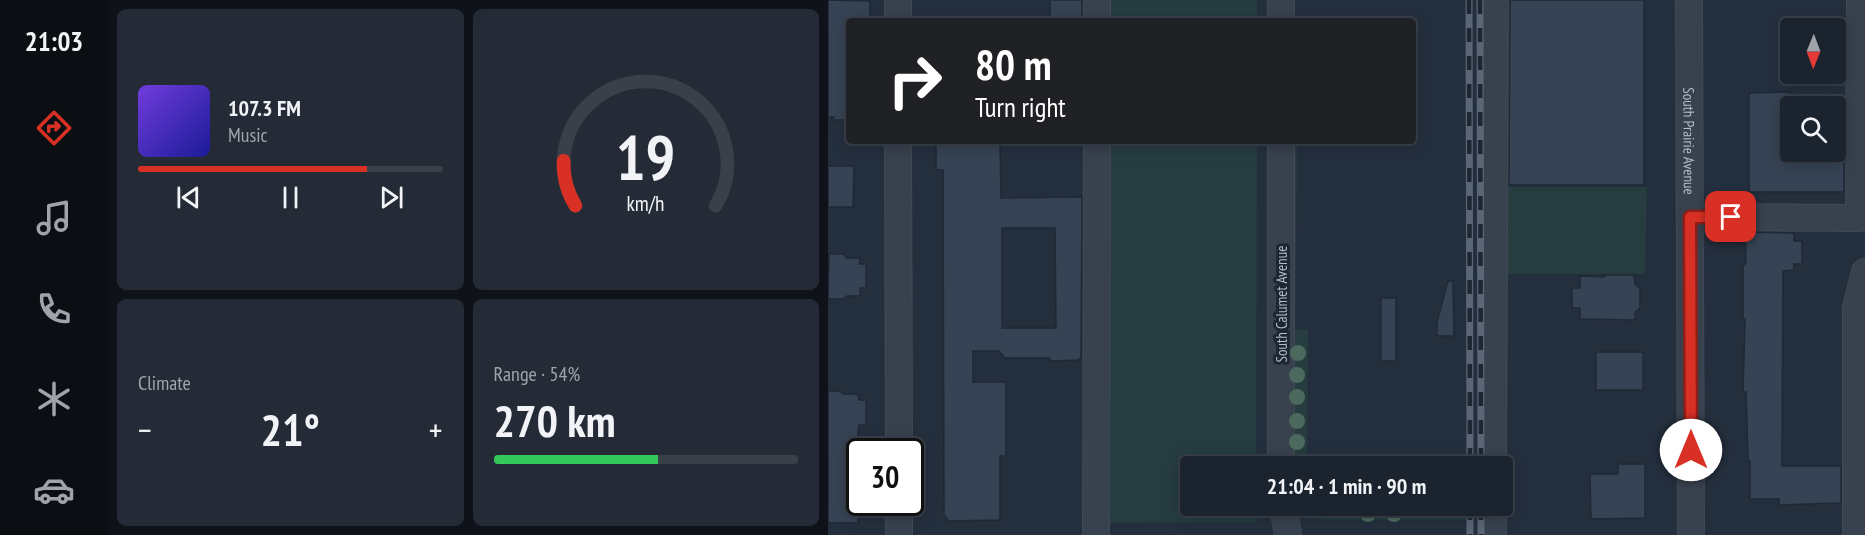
<!DOCTYPE html>
<html lang="en">
<head>
<meta charset="utf-8">
<style>
	:root { --surface:#1b232e; --page:#242b36; --text:#f1f3f6; --muted:#a0a4aa; --line:#39404a; --accent:#d93025 }
	body { margin:0; font-family:"PT Sans Narrow",sans-serif; background:var(--page); color:var(--text); height:100vh; display:flex; flex-direction:column; font-size:22px; white-space:nowrap }
	* { box-sizing:border-box; margin:0 }
	p { font-size:20px; color:var(--muted) }
	.icon { flex:none; width:33px; height:33px; fill:none; stroke:currentColor; stroke-width:2; stroke-linecap:round; stroke-linejoin:round }
	.map { position:relative; flex:1; overflow:hidden }
	.drawer { display:flex; flex-direction:column; gap:9px; padding:9px; background:#0f1319; width:720px }
	.drawer>* { flex:none }
	.guide { position:absolute; left:18px; top:18px; width:570px; height:126px; border-radius:6px; box-shadow:0 3px 15px #0003,0 0 0 2px var(--line); background:#202124; color:#fff; overflow:hidden }
	.needle { width:39px; rotate:181deg }
	.buttons { position:absolute; left:952px; top:18px; display:grid; gap:12px }
	.buttons a { display:grid; place-items:center; width:66px; height:66px; border-radius:6px; background:var(--surface); box-shadow:0 3px 15px #0003,0 0 0 2px var(--line); font-size:30px }
	.speed { position:absolute; left:18px; top:438px; display:flex; gap:12px; font-size:30px; font-weight:700; text-align:center }
	.speed>* { display:grid; place-content:center; width:78px; height:78px; border-radius:50%; background:var(--surface); box-shadow:0 3px 15px #0003,0 0 0 2px var(--line); line-height:1 }
	.speed .limit { border:3px solid #111; border-radius:9px; background:#fff; color:#111 }
	.pin { position:absolute; display:grid; place-items:center; width:51px; height:51px; color:#fff; margin:-26px; border-radius:12px; box-shadow:0 3px 9px #0006 }
	.me { position:absolute; width:66px; margin:-33px; rotate:0deg; stroke-linejoin:round; filter:drop-shadow(0 0 4px #0008) }
	.turn { display:flex; align-items:center; gap:21px; height:126px; padding:0 30px; font-size:27px }
	.turn .icon { width:78px; height:78px; stroke-width:2.5 }
	.turn b { display:block; font-size:42px; line-height:51px }
	.big { font-size:45px; font-weight:700; line-height:1.1 }
	.drawer .widget { flex:1; display:flex; flex-direction:column; justify-content:center; gap:9px; min-width:0; padding:0 21px; border-radius:9px; background:var(--page) }
	.drawer .dial { align-items:center; gap:0 }
	.dial svg { height:156px; overflow:visible; fill:none; stroke:var(--line); stroke-width:7; stroke-linecap:round; text-anchor:middle }
	.dial text { fill:var(--text); stroke:none }
	.song { display:flex; align-items:center; gap:18px }
	.cover { width:72px; height:72px; border-radius:9px; background:linear-gradient(135deg,hsl(260 70% 55%),hsl(240 70% 35%)) }
	.played { height:6px; border-radius:3px; background:linear-gradient(90deg,var(--accent) 75%,var(--line) 75%) }
	.keys { display:flex; justify-content:space-around; direction:ltr }
	.heat { display:flex; justify-content:space-between; align-items:center; font-size:33px; direction:ltr }
	.charge { height:9px; border-radius:4px; background:linear-gradient(90deg,#34c759 54%,var(--line) 0) }
	.drawer .tiles { flex:1; display:grid; gap:9px; grid-template-columns:repeat(2,1fr) }
	.trip { position:absolute; left:352px; top:456px; width:333px; height:60px; border-radius:6px; background:var(--surface); box-shadow:0 3px 15px #0003,0 0 0 2px var(--line); font-weight:700; line-height:60px; text-align:center }
	main { display:flex; flex:1; min-height:0 }
	.tab-bar { display:flex; flex-direction:column; width:108px; justify-content:space-around; align-items:center; background:#0b0e12; color:var(--muted) }
	.tab-bar .icon { width:42px; height:42px }
	.tab-bar .current { color:var(--accent) }
	.tab-bar b { font-size:27px; color:var(--text) }
	.map>svg:first-child { display:block }
</style>
</head>
<body>
<main>
<nav class="tab-bar">
<b>21:03</b>
<svg class="icon current" aria-label="directions" viewBox="0 0 24 24"><path d="M12 3l9 9-9 9-9-9zM9 14v-3h6M13 9l2 2-2 2"/></svg>
<svg class="icon" aria-label="music" viewBox="0 0 24 24"><path d="M9 18V5l10-2v13"/><circle cx="6" cy="18" r="3"/><circle cx="16" cy="16" r="3"/></svg>
<svg class="icon" aria-label="phone" viewBox="0 0 24 24"><path d="M5 4h4l2 5-3 2q2 4 5 5l2-3 5 2v4C11 20 4 13 5 4z"/></svg>
<svg class="icon" aria-label="climate" viewBox="0 0 24 24"><path d="M12 3v18M4 7l16 10M4 17L20 7"/></svg>
<svg class="icon" aria-label="car" viewBox="0 0 24 24"><path d="M5 17H2v-5l4-1 3-4h7l3 4 3 1v5h-3M9 17h6M6 11h13"/><circle cx="7" cy="17" r="2"/><circle cx="17" cy="17" r="2"/></svg>
</nav>
<section class="drawer">
<div class="tiles">
<div class="widget">
<div class="song"><i class="cover"></i><div><b>107.3 FM</b><p>Music</p></div></div>
<div class="played"></div>
<div class="keys"><svg class="icon" aria-label="previous" viewBox="0 0 24 24"><path d="M18 5L8 12l10 7zM5 5v14"/></svg><svg class="icon" aria-label="pause" viewBox="0 0 24 24"><path d="M8 5v14M16 5v14"/></svg><svg class="icon" aria-label="next" viewBox="0 0 24 24"><path d="M6 5l10 7-10 7zM19 5v14"/></svg></div>
</div>
<div class="widget dial"><svg viewBox="0 0 100 80">
<path d="M14 69A42 42 0 1 1 86 69"/>
<path d="M14 69A42 42 0 0 1 8 46" stroke="#d93025"/>
<text x="50" y="56" font-size="32" font-weight="700">19</text>
<text x="50" y="72" font-size="11">km/h</text>
</svg></div>
<div class="widget"><p>Climate</p>
<div class="heat"><a>−</a><b class="big">21°</b><a>+</a></div>
</div>
<div class="widget"><p>Range · 54%</p><b class="big">270 km</b><div class="charge"></div></div>
</div>
</section>
<div class="map">
<svg width="1037" height="535" viewBox="0 0 1037 535">
	<rect width="100%" height="100%" fill="#242f3e"/>
	<g fill="#263c3f">
		<rect x="278" y="0" width="151" height="21"/>
		<path d="M278 141H429L428 466H363V506H428V522L277 523Z"/>
		<path d="M464 141H469L467 329 480 330 479 466H463Z"/>
		<path d="M674 187H819L817 274H673Z"/>
		<path d="M638 507V520H491L504 510Z"/>
	</g>
	<g fill="#364354" stroke="#1f2835" stroke-width="1.5" fill-rule="evenodd">
		<path d="M0 0 42 1V19L21 21V120H6V117H0Z"/>
		<rect x="222" y="0" width="32" height="21"/>
		<path d="M682 0H816V185H681Z"/>
		<path d="M963 92V152H1008V142H1016V192H921V93Z"/>
		<path d="M108 141H172L173 198 254 197 253 357 250 360 222 361V358H177L171 351H145V382H178V456H172V520L121 521 116 515 115 170H108ZM174 228H227L228 328H174Z"/>
		<path d="M0 166H26L25 207H0Z"/>
		<path d="M917 232 966 233V241H974V264H966V270L955 271 954 466H1013V503L951 505V499H922V461L920 460 918 392H915L917 319H915V266L918 263Z"/>
		<path d="M1 254H15L19 258H32L31 264H38V288H32V296H19L15 299H0Z"/>
		<path d="M776 275H806L807 284 812 289V308L807 312V320L752 319V308H744V288H752V276L776 277Z"/>
		<path d="M620 281H625L626 336H609V322Z"/>
		<rect x="553" y="298" width="15" height="63"/>
		<rect x="768" y="352" width="47" height="38"/>
		<path d="M0 391H12L15 394H30L31 400H38V425H31L30 432V523H0Z"/>
		<path d="M790 464H817V518L763 519 762 474H790Z"/>
	</g>
	<g fill="none" stroke-linecap="round" stroke-linejoin="round">
		<g stroke="#414a57" stroke-width="28">
			<g id="minor">
				<path d="M70 0V21"/>
				<path id="s1" d="M861 0 863 535"/>
				<path d="M269 21V0"/>
				<path d="M453 21V0"/>
				<path d="M70 141 71 452"/>
				<path d="M862 217 1031 218 1032 0"/>
				<path d="M453 466V141"/>
				<path d="M665 466 667 0"/>
				<path d="M71 502V535"/>
				<path d="M455 506 460 535"/>
				<path d="M268 535 269 141"/>
				<path d="M665 535V506"/>
				<path d="M1028 535V308L1037 272"/>
			</g>
		</g>
		<use href="#minor" stroke="#38414e" stroke-width="26"/>
		<g stroke="#5a6575" stroke-width="7">
			<g id="rail">
				<path d="M641 0 642 466"/>
				<path d="M652 0 653 466"/>
				<path d="M642 506V535"/>
				<path d="M653 506V535"/>
			</g>
		</g>
		<use href="#rail" stroke="#1d2633" stroke-width="4.5" stroke-dasharray="14" stroke-linecap="butt"/>
	</g>
	<g fill="#4b6a5d">
		<circle cx="470" cy="353" r="8"/>
		<circle cx="469" cy="375" r="8"/>
		<circle cx="469" cy="397" r="8"/>
		<circle cx="469" cy="421" r="8"/>
		<circle cx="469" cy="442" r="8"/>
		<circle cx="540" cy="514" r="8"/>
		<circle cx="566" cy="514" r="8"/>
	</g>
	<g fill="none" stroke-linecap="round" stroke-linejoin="round">
		<g stroke="#8d1f18" stroke-width="15">
			<path id="route" d="M863 450 862 217H903"/>
		</g>
		<use href="#route" stroke="#d93025" stroke-width="10"/>
	</g>
	<g text-anchor="middle" dominant-baseline="central" stroke-width="6" stroke-linejoin="round" paint-order="stroke">
		<g font-size="15" fill="#b4bcc9" stroke="#1d2633">
			<text stroke="none"><textPath href="#s1" startOffset="141">South Prairie Avenue</textPath></text>
			<text transform="translate(453 304) rotate(-90)">South Calumet Avenue</text>
		</g>
	</g>
</svg>
<div class="buttons">
<a><svg class="needle" viewBox="-14 -14 28 28"><path d="M0-13l5 13h-10z" fill="#e53935"/><path d="M0 13l5-13h-10z" fill="#a0a4aa"/></svg></a>
<a><svg class="icon" aria-label="search" viewBox="0 0 24 24"><circle cx="10" cy="10" r="6"/><path d="M15 15l6 6"/></svg></a>
</div>
<div class="speed"><div class="limit">30</div></div>
<div class="pin" style="left:903px;top:217px;background:#d93025"><svg class="icon" aria-label="arrive" viewBox="0 0 24 24"><path d="M6 21V4h12l-3 4 3 4H6"/></svg></div>
<svg class="me" style="left:863px;top:450px" viewBox="-20 -20 40 40"><circle r="19" fill="#fff"/><path d="M0-13L10 11 0 6-10 11z" fill="#d93025"/></svg>
<div class="trip">21:04 · 1 min · 90 m</div>
<div class="guide">
<div class="turn"><svg class="icon" aria-label="right" viewBox="0 0 24 24"><path d="M7 20v-9h11M14 6l5 5-5 5"/></svg><div><b>80 m</b>Turn right</div></div>
</div>
</div>
</main>
</body>
</html>
